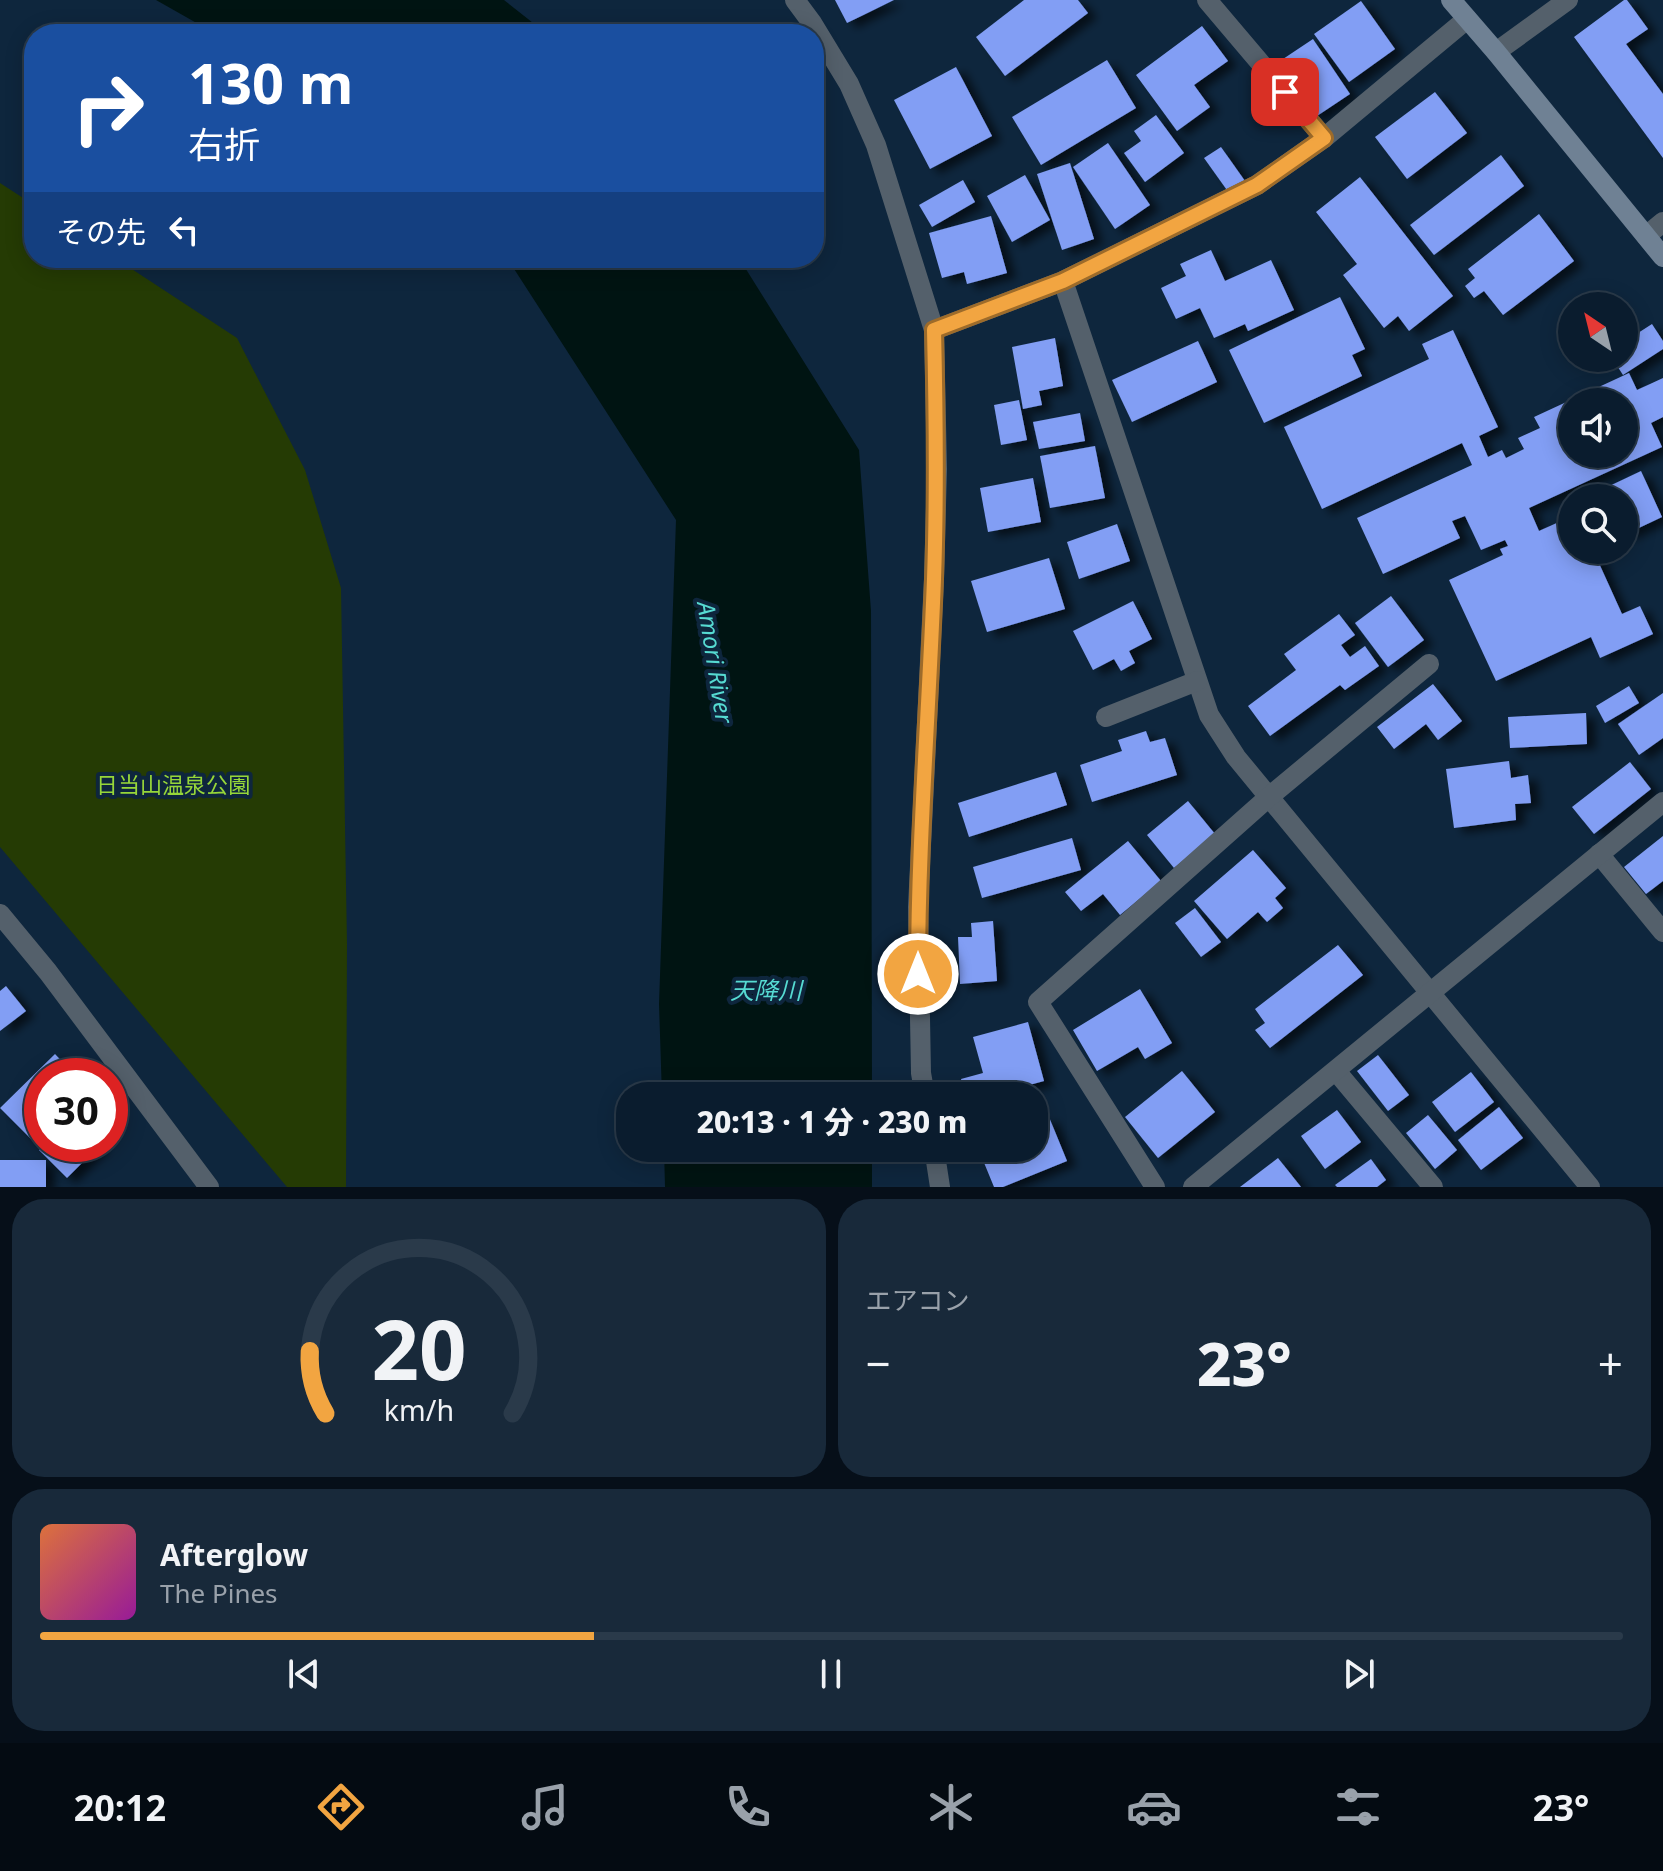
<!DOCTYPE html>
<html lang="ja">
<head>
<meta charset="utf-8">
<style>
	:root { --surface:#0a1c2e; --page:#18293a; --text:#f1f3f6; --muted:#99a1aa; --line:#2a3a4a; --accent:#f2a541 }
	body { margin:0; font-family:"Noto Sans","Noto Sans JP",sans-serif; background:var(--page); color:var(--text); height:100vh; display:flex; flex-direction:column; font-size:30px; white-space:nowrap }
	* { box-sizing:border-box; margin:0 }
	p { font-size:26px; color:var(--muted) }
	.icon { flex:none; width:44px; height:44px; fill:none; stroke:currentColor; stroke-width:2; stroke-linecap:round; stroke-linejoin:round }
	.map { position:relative; height:1187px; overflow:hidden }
	.sheet { display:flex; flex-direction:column; gap:12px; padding:12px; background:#060f19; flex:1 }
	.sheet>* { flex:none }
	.banner { position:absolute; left:24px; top:24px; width:800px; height:244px; border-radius:32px; box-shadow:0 4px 20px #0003,0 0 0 2px var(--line); background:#1a4fa0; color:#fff; overflow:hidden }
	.needle { width:52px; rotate:325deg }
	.buttons { position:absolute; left:1558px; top:292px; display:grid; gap:16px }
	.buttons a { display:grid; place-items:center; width:80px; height:80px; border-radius:50%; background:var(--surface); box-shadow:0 4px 20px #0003,0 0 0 2px var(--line); font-size:40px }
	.speed { position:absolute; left:24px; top:1058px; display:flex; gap:16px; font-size:40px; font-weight:700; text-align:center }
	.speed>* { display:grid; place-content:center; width:104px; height:104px; border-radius:50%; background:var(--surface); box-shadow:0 4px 20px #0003,0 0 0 2px var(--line); line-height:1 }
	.speed .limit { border:12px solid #d22; background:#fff; color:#111 }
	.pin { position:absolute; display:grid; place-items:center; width:68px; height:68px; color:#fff; margin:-34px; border-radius:16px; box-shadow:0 4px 12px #0006 }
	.me { position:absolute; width:88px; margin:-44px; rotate:0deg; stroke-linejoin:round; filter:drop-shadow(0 0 6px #0008) }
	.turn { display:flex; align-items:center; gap:28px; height:168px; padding:0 32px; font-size:36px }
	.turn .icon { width:104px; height:104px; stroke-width:2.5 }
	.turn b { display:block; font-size:56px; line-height:68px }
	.then { display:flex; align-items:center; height:76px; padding:0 32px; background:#0003; gap:16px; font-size:30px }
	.big { font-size:60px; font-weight:800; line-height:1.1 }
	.sheet .tile { flex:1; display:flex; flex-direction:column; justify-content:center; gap:12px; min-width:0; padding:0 28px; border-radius:32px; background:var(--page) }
	.sheet .dial { align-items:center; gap:0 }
	.dial svg { height:208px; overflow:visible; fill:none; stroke:var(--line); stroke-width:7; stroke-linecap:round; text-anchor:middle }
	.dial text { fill:var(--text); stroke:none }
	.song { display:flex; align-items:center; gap:24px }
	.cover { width:96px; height:96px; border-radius:12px; background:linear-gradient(135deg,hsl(20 70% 55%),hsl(300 70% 35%)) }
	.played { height:8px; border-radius:4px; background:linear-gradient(90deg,var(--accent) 35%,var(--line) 35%) }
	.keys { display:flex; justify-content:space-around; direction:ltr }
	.heat { display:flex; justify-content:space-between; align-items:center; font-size:44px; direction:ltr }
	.sheet .tiles { flex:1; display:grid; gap:12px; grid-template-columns:1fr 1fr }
	.tile:last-child { grid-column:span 2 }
	.trip { position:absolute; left:616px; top:1082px; width:432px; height:80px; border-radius:32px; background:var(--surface); box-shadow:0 4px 20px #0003,0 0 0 2px var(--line); font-weight:800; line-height:80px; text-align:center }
	.dock { display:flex; height:128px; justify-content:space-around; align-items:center; background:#040b12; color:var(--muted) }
	.dock .icon { width:56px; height:56px }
	.dock .on { color:var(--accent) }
	.dock b { font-size:36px; color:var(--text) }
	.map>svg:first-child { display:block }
</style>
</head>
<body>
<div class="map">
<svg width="1663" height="1187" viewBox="0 0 1663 1187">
	<defs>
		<filter id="shadow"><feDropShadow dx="9" dy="5" stdDeviation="4" flood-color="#0009"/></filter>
	</defs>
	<rect width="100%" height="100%" fill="#0e263d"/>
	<path fill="#253b04" d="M0 183 34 205V258H115L237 338 305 470 341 588 347 944 346 1187H287L0 847Z"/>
	<g fill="#001412">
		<path d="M156 0H504L547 34H216Z"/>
		<path d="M507 258H739L859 450 871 611 872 1096H662L659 1004 676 520Z"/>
		<path d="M664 1148H872V1187H665Z"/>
	</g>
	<g fill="#829ef4" fill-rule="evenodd" filter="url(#shadow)">
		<path d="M835 0H894L847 23Z"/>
		<path d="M1024 0H1078L1088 13 1005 76 976 37Z"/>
		<path d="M1624 0H1627L1648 29 1626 44 1663 94V158L1574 37Z"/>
		<path d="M1361 1 1395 49 1349 82 1314 34Z"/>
		<path d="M1202 26 1228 61 1194 85 1210 107 1177 131 1136 75Z"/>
		<path d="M1313 39 1350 94 1314 118 1277 63Z"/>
		<path d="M1107 60 1136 108 1041 165 1012 117Z"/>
		<path d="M956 67 992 136 930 169 894 100Z"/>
		<path d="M1435 92 1467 133 1407 179 1375 137Z"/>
		<path d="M1156 115 1184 153 1145 182 1124 153 1141 141 1134 131Z"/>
		<path d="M1108 143 1150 205 1115 229 1073 167Z"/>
		<path d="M1221 147 1245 181 1229 193 1204 158Z"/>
		<path d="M1501 155 1524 186 1434 255 1410 225Z"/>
		<path d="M1070 163 1094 239 1062 250 1037 174Z"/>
		<path d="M1025 175 1050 220 1012 242 987 196Z"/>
		<path d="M1360 177 1453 296 1409 331 1398 316 1384 328 1343 275 1357 264 1316 212Z"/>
		<path d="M963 180 975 202 932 227 919 205Z"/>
		<path d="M1539 214 1574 261 1503 315 1484 291 1474 298 1465 286 1475 278 1468 269Z"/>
		<path d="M991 216 1007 273 967 284 964 272 942 278 929 233Z"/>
		<path d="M1211 250 1225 281 1271 260 1294 310 1248 331 1245 324 1214 338 1200 308 1176 319 1161 288 1186 276 1180 264Z"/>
		<path d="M1340 297 1365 349 1352 355 1362 376 1264 423 1229 350Z"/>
		<path d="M1652 324 1663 341V349L1623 375 1612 358H1624V342Z"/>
		<path d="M1453 330 1498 427 1479 436 1488 457 1502 450 1506 458 1524 449 1518 438 1540 428 1534 417 1629 373 1637 390 1663 378V417L1651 423 1662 447 1529 508 1539 531 1572 516V550H1593L1622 614 1640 606 1653 634 1600 658 1591 637 1496 681 1449 580 1503 555 1500 549 1508 546 1505 540 1481 550 1465 516 1452 521 1460 538 1383 574 1357 518 1472 465 1462 443 1322 509 1284 427 1429 359 1422 344ZM1572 402H1624V454H1572Z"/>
		<path d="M1055 338 1063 386 1039 391 1042 405 1023 409 1012 347Z"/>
		<path d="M1198 341 1217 382 1132 422 1112 380Z"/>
		<path d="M1019 400 1027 440 1001 445 994 405Z"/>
		<path d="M1080 413 1085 441 1039 449 1033 422Z"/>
		<path d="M1095 446 1105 498 1050 508 1040 456Z"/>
		<path d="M1641 471 1662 517 1624 535V498H1584Z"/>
		<path d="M1033 478 1041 522 988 532 980 488Z"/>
		<path d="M1117 524 1130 561 1079 579 1067 542Z"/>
		<path d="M1049 558 1065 609 987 632 971 581Z"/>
		<path d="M1391 596 1424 640 1388 667 1355 623Z"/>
		<path d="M1133 601 1152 639 1129 651 1135 663 1121 671 1114 659 1093 670 1073 631Z"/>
		<path d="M1339 614 1355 635 1341 645 1350 657 1365 646 1379 666 1345 690 1340 685 1270 736 1248 706 1296 670 1284 654Z"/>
		<path d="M1433 684 1462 721 1438 740 1426 724 1394 749 1377 727Z"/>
		<path d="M1629 686 1639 703 1605 723 1596 706Z"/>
		<path d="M1663 693V738L1639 755 1618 724Z"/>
		<path d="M1586 713 1587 744 1510 748 1508 717Z"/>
		<path d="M1146 731 1150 742 1165 738 1177 775 1092 802 1080 765 1122 751 1118 740Z"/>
		<path d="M1509 761 1511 778 1528 775 1531 803 1515 804 1516 820 1454 828 1446 769Z"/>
		<path d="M1630 762 1651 789 1594 834 1572 807Z"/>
		<path d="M1056 772 1067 805 969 837 958 803Z"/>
		<path d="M1188 801 1215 834 1174 868 1147 835Z"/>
		<path d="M1663 836V881L1646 894 1624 867Z"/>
		<path d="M1072 838 1081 870 982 898 973 867Z"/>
		<path d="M1128 841 1161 881 1120 915 1103 894 1081 911 1065 892Z"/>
		<path d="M1253 850 1286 888 1275 898 1283 908 1267 922 1258 912 1227 939 1194 901Z"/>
		<path d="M1195 908 1221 942 1201 957 1175 923Z"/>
		<path d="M993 921 997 981 960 984 958 937H972L971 923Z"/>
		<path d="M1338 945 1363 975 1270 1048 1255 1030 1265 1023 1255 1009Z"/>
		<path d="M6 986 26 1011 0 1031V991Z"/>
		<path d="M1140 989 1172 1043 1145 1059 1138 1047 1097 1071 1073 1030Z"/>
		<path d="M1028 1022 1044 1081 1011 1090 1013 1096H965L961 1079 983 1073 973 1037Z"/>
		<path d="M55 1054 76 1076H42V1138L36 1144 0 1108Z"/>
		<path d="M1378 1055 1409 1095 1388 1111 1357 1071Z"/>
		<path d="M1182 1071 1215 1112 1158 1158 1125 1117Z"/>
		<path d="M1471 1072 1494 1102 1455 1132 1432 1102Z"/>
		<path d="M1499 1107 1523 1138 1481 1170 1458 1140Z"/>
		<path d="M1337 1110 1361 1142 1325 1169 1301 1136Z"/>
		<path d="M1428 1115 1457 1150 1435 1169 1406 1133Z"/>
		<path d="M1049 1117 1067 1161 1003 1187H994L978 1148H1034V1123Z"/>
		<path d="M46 1144H101L67 1178 39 1150Z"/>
		<path d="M1278 1158 1301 1187H1240Z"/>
		<path d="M1371 1159 1386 1180 1377 1187H1337L1335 1185Z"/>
		<rect x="0" y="1160" width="46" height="27"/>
	</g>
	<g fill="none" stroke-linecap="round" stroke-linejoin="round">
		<g stroke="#54606b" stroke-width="20">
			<path d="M795 0 812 23 849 84 876 145 934 330 937 469 934 579 918 907 921 1073 925 1096"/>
			<path d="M1207 0 1324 138"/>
			<path d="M1496 52 1568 0"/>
			<path d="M1646 236 1663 222"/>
			<path d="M1063 281 1209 715 1236 757 1590 1187"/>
			<path d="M934 330 1063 281 1257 185 1324 138 1467 19"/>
			<path d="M1106 717 1197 681"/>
			<path d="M1599 854 1663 932"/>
			<path d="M0 914 48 972 209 1187"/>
			<path d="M1336 1071 1433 1187"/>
			<path d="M934 1148 940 1187"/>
			<path d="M1155 1187 1038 1002 1270 796 1429 664"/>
			<path d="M1193 1187 1663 802"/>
		</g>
		<path stroke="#6f8194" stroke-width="20" d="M1451 0 1496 52 1663 257"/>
	</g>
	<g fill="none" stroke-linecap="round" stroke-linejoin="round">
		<g stroke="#9d6b2a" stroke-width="20">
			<path id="route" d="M918 974C918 842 929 711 934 579 937 496 936 413 934 330L1063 281 1257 185 1324 138 1285 92"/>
		</g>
		<use href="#route" stroke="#f2a541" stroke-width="14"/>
	</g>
	<g text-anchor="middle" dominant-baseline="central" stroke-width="8" stroke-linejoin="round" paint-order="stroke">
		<g font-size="22" fill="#97d739" stroke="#0e263d">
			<text x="173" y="784">日当山温泉公園</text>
		</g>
		<g font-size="24" font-style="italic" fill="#56dad2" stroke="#0e263d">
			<text transform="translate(716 662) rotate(81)">Amori River</text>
			<text x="766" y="989">天降川</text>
		</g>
	</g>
</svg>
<div class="buttons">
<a><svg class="needle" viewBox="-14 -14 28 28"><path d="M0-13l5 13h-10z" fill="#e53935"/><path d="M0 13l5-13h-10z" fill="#99a1aa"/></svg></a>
<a><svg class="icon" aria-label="sound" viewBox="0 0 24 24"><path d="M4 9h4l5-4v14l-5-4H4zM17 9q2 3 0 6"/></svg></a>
<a><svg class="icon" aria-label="search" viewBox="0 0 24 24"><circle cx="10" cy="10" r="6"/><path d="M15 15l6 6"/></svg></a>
</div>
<div class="speed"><div class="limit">30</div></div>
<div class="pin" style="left:1285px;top:92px;background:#d93025"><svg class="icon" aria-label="arrive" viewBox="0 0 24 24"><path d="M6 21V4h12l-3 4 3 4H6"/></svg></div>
<svg class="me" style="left:918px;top:974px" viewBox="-20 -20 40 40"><circle r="17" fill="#f2a541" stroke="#fff" stroke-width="3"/><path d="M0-11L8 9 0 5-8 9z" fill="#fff"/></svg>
<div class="trip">20:13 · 1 分 · 230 m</div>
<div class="banner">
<div class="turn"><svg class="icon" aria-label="right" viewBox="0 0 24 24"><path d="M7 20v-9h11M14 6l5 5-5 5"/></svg><div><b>130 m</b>右折</div></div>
<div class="then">その先<svg class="icon" aria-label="left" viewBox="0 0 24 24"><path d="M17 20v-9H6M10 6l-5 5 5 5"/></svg></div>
</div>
</div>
<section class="sheet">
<div class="tiles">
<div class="tile dial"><svg viewBox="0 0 100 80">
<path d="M14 69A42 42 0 1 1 86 69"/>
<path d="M14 69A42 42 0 0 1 8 45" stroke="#f2a541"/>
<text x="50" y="56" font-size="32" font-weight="700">20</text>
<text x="50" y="72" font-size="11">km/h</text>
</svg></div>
<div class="tile"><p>エアコン</p>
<div class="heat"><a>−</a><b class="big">23°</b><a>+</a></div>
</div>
<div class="tile">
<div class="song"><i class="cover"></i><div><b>Afterglow</b><p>The Pines</p></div></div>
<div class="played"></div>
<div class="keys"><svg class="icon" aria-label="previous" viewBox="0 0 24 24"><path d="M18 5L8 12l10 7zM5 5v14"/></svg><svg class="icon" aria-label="pause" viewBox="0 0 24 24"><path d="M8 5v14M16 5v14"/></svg><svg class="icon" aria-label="next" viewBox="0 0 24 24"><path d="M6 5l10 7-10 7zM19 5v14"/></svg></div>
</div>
</div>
</section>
<nav class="dock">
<b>20:12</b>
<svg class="icon on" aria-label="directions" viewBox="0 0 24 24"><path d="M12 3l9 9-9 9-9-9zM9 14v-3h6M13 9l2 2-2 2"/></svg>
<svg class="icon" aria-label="music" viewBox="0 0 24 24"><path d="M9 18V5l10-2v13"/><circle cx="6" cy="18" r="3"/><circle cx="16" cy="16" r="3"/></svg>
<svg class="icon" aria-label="phone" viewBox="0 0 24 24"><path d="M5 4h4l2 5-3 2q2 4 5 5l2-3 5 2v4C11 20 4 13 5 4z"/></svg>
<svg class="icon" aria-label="climate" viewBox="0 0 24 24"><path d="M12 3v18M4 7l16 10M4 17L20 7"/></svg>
<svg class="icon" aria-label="car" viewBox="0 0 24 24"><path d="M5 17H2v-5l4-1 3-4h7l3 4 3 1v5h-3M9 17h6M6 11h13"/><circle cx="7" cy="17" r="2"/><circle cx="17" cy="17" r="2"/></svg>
<svg class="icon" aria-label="filters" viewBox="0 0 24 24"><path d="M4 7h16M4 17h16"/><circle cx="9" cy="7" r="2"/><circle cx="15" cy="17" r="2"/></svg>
<b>23°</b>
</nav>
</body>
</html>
